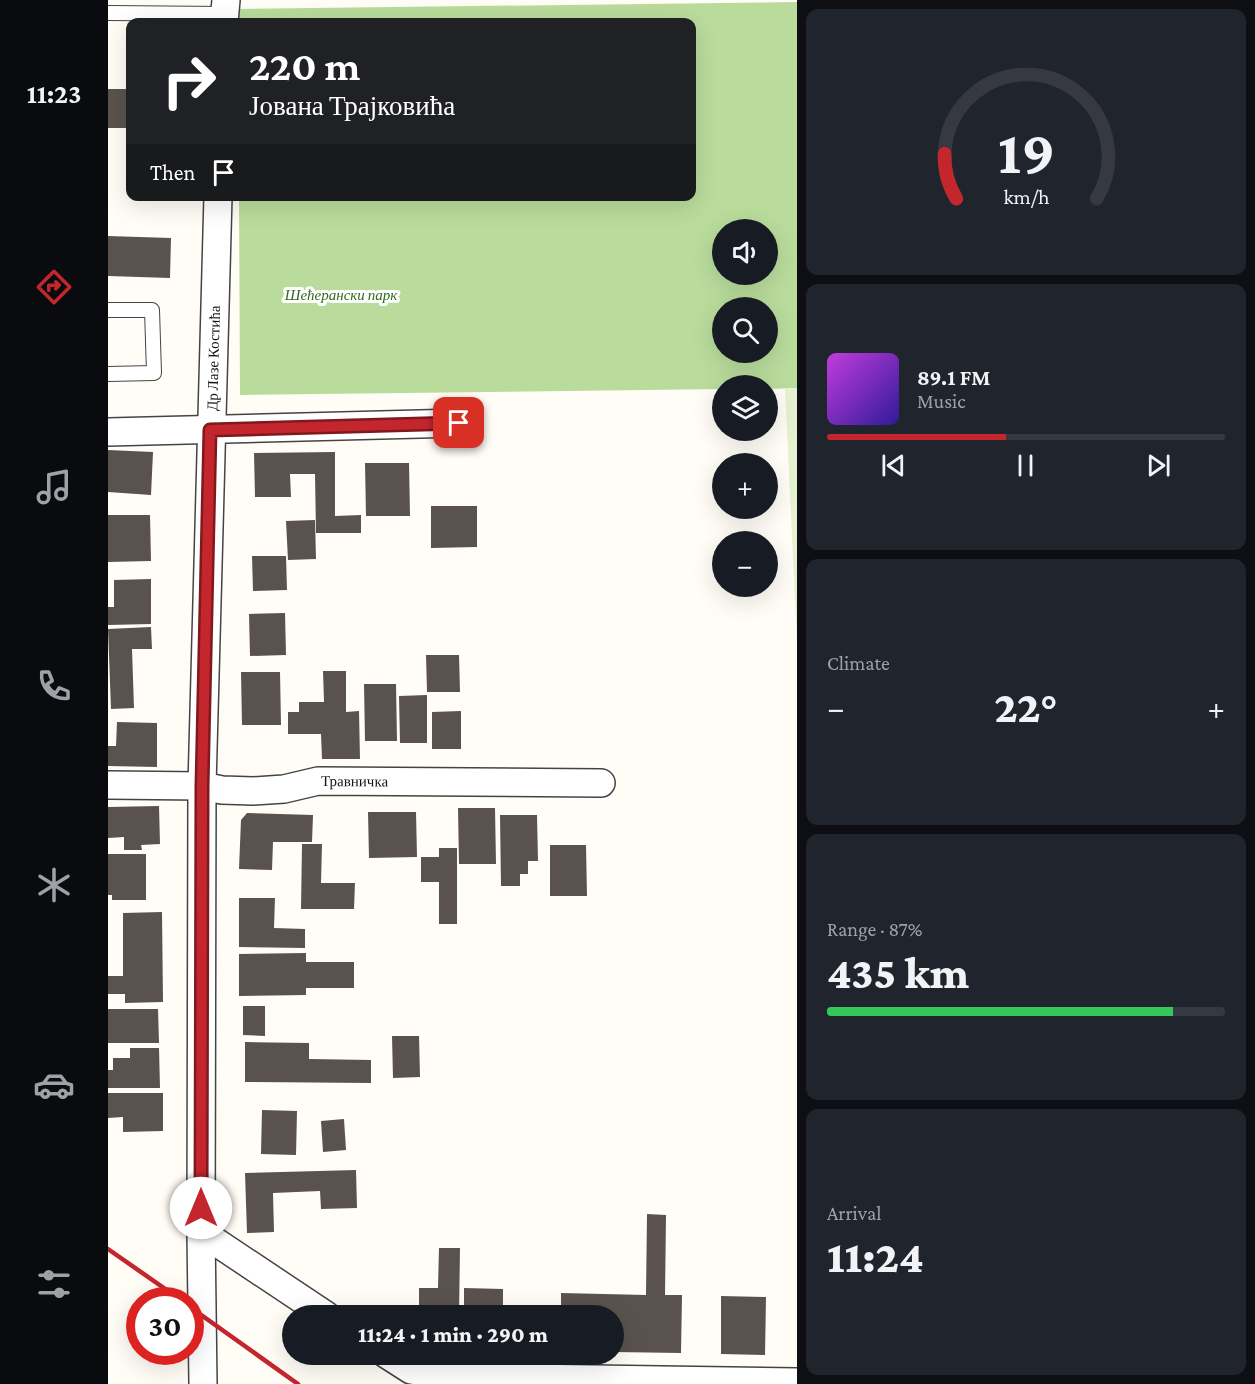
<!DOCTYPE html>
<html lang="en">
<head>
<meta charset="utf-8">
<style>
	:root { --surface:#171b24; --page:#20242c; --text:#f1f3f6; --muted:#9ea1a6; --line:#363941; --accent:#c4262e }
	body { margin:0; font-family:"Crimson Pro",serif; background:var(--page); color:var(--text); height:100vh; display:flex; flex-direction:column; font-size:22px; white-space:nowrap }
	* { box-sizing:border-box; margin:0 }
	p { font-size:20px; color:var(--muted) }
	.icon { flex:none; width:33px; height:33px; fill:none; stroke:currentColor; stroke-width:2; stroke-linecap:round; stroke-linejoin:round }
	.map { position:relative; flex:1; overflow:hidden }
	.panel { display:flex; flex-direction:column; gap:9px; padding:9px; background:#0d0f14; width:458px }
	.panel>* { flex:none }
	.top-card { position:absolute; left:18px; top:18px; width:570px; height:183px; border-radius:12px; box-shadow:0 6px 24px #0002; background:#202124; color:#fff; overflow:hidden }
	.fabs { position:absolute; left:604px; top:219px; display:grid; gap:12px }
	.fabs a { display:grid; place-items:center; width:66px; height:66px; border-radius:50%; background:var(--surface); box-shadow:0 6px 24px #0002; font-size:30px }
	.speed { position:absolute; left:18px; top:1287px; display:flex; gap:12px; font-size:30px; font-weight:700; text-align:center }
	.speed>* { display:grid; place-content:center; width:78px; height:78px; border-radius:50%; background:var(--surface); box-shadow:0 6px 24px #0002; line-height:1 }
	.speed .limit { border:9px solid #d22; background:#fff; color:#111 }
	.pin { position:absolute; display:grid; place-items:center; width:51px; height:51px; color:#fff; margin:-26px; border-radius:12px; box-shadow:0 3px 9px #0006 }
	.me { position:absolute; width:66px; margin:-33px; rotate:0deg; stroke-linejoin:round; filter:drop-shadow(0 0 4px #0008) }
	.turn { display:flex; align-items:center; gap:21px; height:126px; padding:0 24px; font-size:27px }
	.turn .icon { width:78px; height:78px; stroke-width:2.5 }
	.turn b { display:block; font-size:42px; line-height:51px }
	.then { display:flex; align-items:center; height:57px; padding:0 24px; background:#0003; gap:12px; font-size:22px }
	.big { font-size:45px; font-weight:800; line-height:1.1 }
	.panel .widget { flex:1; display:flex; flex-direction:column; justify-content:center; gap:9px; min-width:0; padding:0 21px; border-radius:12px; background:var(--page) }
	.panel .dial { align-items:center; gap:0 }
	.dial svg { height:156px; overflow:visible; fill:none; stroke:var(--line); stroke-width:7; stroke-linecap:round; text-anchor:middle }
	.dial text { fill:var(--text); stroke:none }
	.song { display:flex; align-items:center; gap:18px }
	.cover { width:72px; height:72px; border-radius:9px; background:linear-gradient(135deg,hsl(290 70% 55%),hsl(250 70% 35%)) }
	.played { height:6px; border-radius:3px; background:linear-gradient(90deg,var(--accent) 45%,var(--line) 45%) }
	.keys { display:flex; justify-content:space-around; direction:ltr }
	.heat { display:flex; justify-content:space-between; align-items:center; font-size:33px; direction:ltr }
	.charge { height:9px; border-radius:4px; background:linear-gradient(90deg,#34c759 87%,var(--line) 0) }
	.trip { position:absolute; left:174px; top:1305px; width:342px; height:60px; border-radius:30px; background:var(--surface); box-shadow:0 6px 24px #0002; font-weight:800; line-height:60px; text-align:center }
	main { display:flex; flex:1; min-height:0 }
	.tabs { display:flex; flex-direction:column; width:108px; justify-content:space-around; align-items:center; background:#090b0e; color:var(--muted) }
	.tabs .icon { width:42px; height:42px }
	.tabs .selected { color:var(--accent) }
	.tabs b { font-size:27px; color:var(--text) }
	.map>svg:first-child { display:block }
</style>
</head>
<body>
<main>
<nav class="tabs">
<b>11:23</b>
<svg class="icon selected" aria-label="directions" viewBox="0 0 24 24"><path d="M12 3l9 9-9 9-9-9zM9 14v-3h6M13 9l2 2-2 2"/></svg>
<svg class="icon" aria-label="music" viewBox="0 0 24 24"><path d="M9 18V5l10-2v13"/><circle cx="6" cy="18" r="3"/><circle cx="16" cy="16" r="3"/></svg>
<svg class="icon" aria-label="phone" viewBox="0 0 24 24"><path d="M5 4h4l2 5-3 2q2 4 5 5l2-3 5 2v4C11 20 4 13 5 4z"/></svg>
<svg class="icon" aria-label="climate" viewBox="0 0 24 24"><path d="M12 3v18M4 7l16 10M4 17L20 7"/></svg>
<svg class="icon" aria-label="car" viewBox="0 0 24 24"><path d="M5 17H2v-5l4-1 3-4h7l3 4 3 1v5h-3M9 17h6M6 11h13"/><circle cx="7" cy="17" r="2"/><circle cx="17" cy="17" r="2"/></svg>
<svg class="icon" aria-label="filters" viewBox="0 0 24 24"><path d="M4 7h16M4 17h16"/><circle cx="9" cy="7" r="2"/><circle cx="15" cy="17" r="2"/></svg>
</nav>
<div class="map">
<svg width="690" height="1384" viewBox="0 0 690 1384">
	<rect width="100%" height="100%" fill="#fffdf5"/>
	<path fill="#b9dc9c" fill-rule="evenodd" d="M689 2V388L660 389V386H615V389L132 395 131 197 584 196V22H131V9ZM615 230H660V274H615ZM615 308H660V352H615Z"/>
	<path fill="#e6f2cf" d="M689 388H690L689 642 677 389Z"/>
	<g fill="#5a524d">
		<rect x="0" y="89" width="22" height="39"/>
		<path d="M0 236 63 238 62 278 0 276Z"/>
		<path d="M0 450 45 452 43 495 0 492Z"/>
		<path d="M227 452V516L253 515V533H208L207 474H182L183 497H147L146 453Z"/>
		<path d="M257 463H301L302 516H258Z"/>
		<path d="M323 506H369V547L323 548Z"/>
		<path d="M0 515H42L43 561 0 562Z"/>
		<path d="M207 520 208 559 180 560 178 521Z"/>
		<path d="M144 556H178L179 590 145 591Z"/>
		<path d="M43 579V624L0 625V607H6V580Z"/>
		<path d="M177 613 178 655 142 656 141 614Z"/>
		<path d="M43 627 44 649H24L26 708 3 709 0 629Z"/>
		<path d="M318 655H351L352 692H319Z"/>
		<path d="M215 671H238V712L251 711 252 759H214L213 734H180V712H191V702H216Z"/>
		<path d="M133 672H172L173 725H134Z"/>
		<path d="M256 684H288L289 741H257Z"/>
		<path d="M319 695V743H292L291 696Z"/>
		<path d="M353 711V749H324V712Z"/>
		<path d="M9 722 49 723V767L0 766V746H8Z"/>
		<path d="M51 806 52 844 33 845 34 850H16V837L0 838V807Z"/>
		<path d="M350 808H387L388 864H351Z"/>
		<path d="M260 812H308L309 857 261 858Z"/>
		<path d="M139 813 205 815 204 842H165L164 870 131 869 133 820Z"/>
		<path d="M392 815H429L430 861H420V874H412V886H393Z"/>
		<path d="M194 844H214L213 883H247L246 909H193Z"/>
		<path d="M442 845H478L479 896H442Z"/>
		<path d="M331 848H349V924H331V882H313V857H331Z"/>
		<path d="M0 854H38V900H4V895H0Z"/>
		<path d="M131 898H167L166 928 197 929V948L131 947Z"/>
		<path d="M54 912 55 1002 17 1003V994H0V976H15V913Z"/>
		<path d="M198 953V962H246V988H198V995L131 996V954Z"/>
		<path d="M135 1006H157V1036L135 1035Z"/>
		<path d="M0 1009H50L51 1043H0Z"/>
		<path d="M284 1036H311L312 1077 285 1078Z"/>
		<path d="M137 1042 201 1043V1059L263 1060V1083L137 1082Z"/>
		<path d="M22 1048H51L52 1088H0V1070H5V1058H22Z"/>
		<path d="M0 1093H55V1131L15 1132V1117L0 1118Z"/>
		<path d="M154 1110 189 1111 188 1155 153 1154Z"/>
		<path d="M236 1119 238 1150 215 1152 213 1121Z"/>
		<path d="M248 1170 249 1208 213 1209 212 1191 165 1193 166 1232 139 1233 137 1173Z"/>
		<path d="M539 1214 558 1215 557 1295H574L573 1353 506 1352V1316H453V1293L538 1295Z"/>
		<path d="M331 1248H352L351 1316H311V1288H330Z"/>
		<path d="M356 1288 395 1289V1316H356Z"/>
		<path d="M613 1296 658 1297 657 1355 613 1354Z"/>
	</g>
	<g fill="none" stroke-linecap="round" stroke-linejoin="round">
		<g stroke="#444" stroke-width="16">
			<g id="lane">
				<path d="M0 13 116 14"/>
				<path d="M0 310H44L46 373 0 374"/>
			</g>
		</g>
		<g stroke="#444" stroke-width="30">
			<g id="street">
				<path d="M116 22 118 0"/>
				<path d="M0 432 351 423"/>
				<path id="s1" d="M0 785 94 786 114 790 145 791 176 789 210 781 493 783"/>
				<path d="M93 1232 219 1316"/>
				<path d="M278 1354 303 1370 346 1377 690 1382"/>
				<path id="s2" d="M95 1384 93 1232 94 786 110 196"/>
			</g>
		</g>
		<use href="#lane" stroke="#fff" stroke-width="14"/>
		<use href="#street" stroke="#fff" stroke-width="27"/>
		<g stroke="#c4262e" stroke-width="4.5">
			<path d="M0 1249 73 1300"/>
			<path d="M82 1307 190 1384"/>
		</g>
	</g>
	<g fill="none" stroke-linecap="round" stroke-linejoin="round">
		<g stroke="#7f191e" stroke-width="15">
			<path id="route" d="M93 1208 94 786 102 430 351 423"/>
		</g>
		<use href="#route" stroke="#c4262e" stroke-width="10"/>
	</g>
	<g text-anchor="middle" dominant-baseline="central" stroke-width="6" stroke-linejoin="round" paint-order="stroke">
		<g font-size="15" font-style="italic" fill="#2f6b1f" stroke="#fff">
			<text x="233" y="295">Шећерански парк</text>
		</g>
		<g font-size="15" fill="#111" stroke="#fff">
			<text stroke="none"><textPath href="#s2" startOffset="1026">Др Лазе Костића</textPath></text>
			<text stroke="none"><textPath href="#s1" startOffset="248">Травничка</textPath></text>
		</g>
	</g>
</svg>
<div class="fabs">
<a><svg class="icon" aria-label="sound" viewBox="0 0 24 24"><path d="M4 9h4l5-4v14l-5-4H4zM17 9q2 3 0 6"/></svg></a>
<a><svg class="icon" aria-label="search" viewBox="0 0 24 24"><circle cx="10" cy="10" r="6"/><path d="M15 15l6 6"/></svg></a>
<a><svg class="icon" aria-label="layers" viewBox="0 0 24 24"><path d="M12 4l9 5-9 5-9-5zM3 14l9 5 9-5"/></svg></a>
<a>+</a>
<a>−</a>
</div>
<div class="speed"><div class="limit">30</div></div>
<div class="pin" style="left:351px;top:423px;background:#d93025"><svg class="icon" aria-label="arrive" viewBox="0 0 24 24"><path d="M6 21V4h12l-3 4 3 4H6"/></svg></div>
<svg class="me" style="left:93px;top:1208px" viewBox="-20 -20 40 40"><circle r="19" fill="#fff"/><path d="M0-13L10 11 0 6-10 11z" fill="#c4262e"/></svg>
<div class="trip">11:24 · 1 min · 290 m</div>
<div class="top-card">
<div class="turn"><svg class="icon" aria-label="right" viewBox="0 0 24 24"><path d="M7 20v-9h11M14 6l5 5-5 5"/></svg><div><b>220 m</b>Јована Трајковића</div></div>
<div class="then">Then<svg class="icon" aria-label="arrive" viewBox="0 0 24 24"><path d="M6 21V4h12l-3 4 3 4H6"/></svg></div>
</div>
</div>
<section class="panel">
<div class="widget dial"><svg viewBox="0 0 100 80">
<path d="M14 69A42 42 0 1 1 86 69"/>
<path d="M14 69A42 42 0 0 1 8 46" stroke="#c4262e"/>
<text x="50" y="56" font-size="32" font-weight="700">19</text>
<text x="50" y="72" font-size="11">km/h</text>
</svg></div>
<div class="widget">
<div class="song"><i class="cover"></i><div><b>89.1 FM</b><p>Music</p></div></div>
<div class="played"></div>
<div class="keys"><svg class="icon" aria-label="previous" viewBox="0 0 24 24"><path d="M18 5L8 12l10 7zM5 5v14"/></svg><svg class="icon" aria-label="pause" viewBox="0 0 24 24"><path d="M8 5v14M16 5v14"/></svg><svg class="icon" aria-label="next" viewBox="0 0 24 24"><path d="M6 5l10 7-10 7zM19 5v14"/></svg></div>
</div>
<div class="widget"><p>Climate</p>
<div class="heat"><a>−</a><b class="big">22°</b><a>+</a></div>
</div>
<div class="widget"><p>Range · 87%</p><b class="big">435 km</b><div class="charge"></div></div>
<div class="widget"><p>Arrival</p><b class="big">11:24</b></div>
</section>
</main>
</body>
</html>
